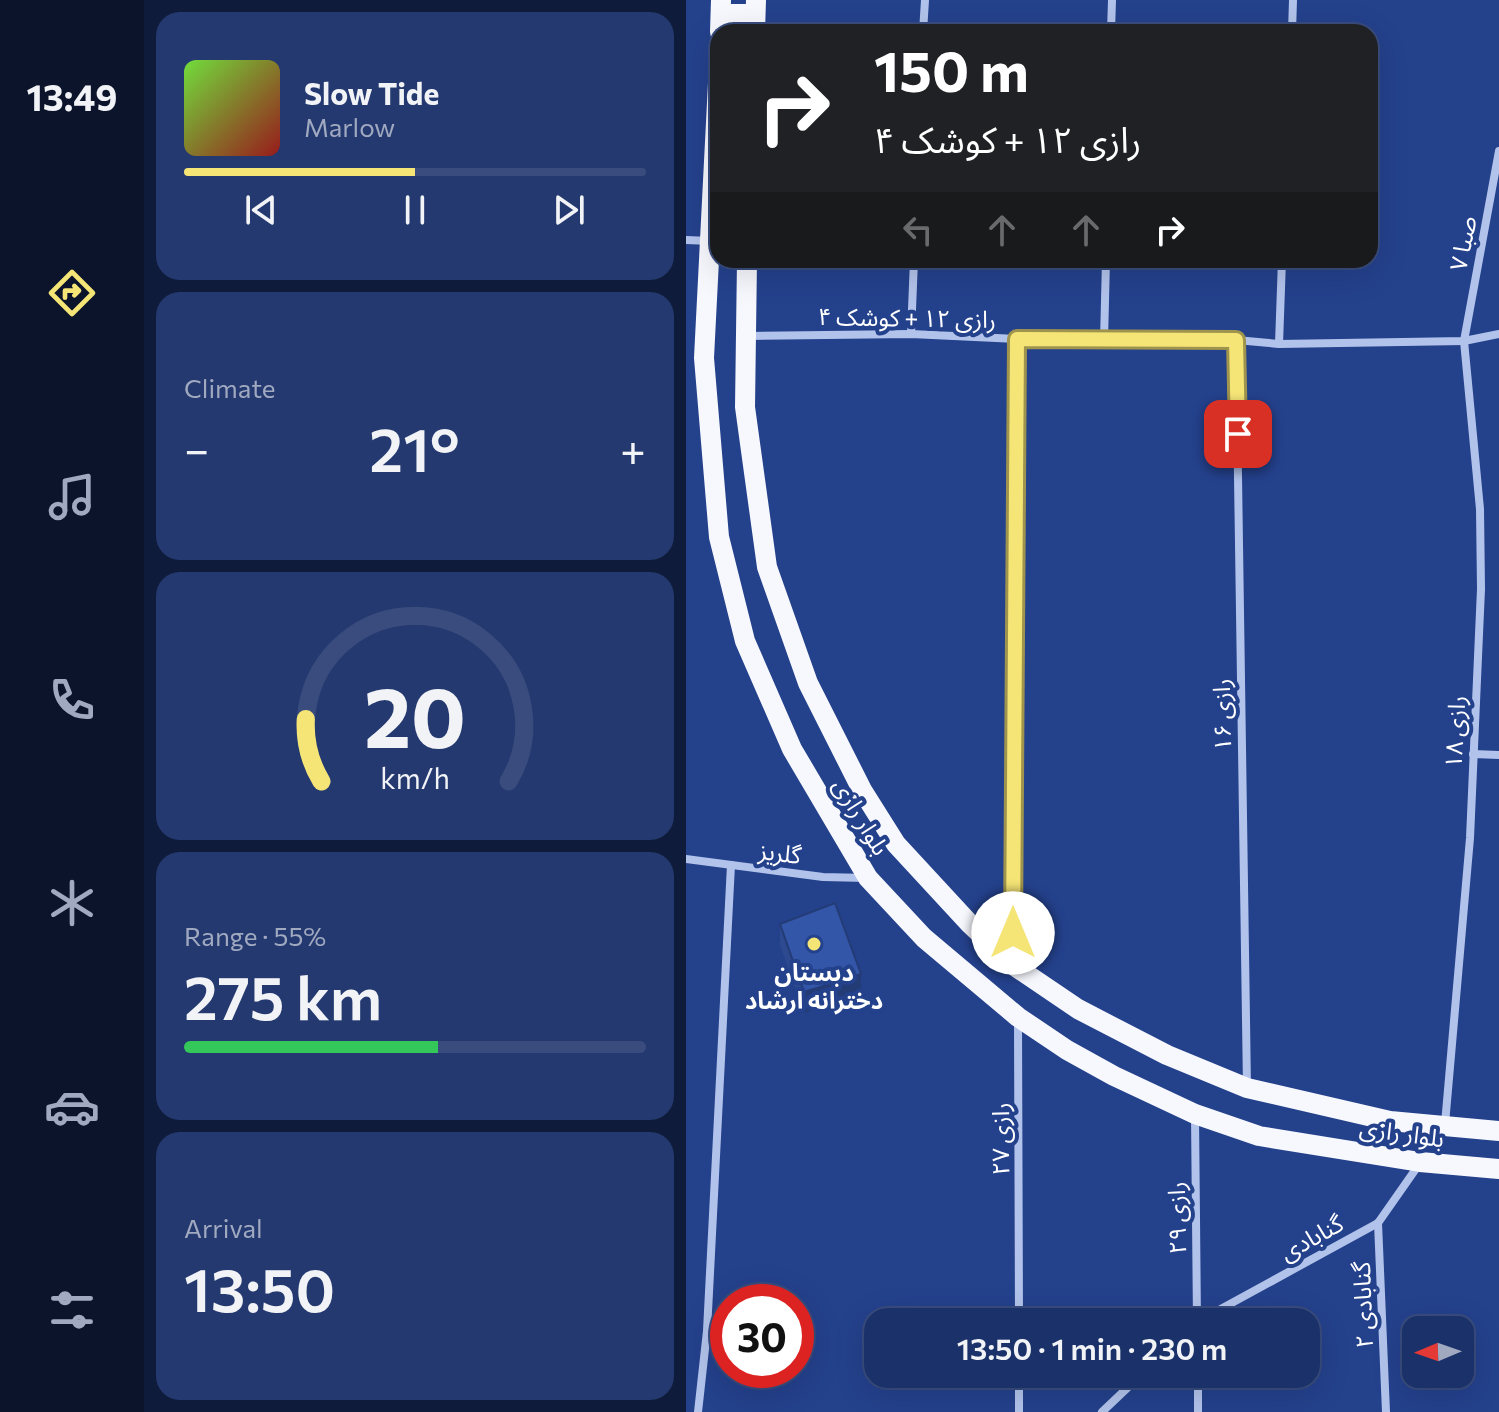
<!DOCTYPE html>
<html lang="en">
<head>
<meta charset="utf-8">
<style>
	:root { --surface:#1b3169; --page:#24396f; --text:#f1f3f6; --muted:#a0a9c0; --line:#394c7d; --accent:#f5e476 }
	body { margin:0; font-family:Commissioner,"Noto Sans Arabic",sans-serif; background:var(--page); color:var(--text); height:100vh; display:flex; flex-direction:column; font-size:30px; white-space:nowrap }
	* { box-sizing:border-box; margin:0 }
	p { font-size:26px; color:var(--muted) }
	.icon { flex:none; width:44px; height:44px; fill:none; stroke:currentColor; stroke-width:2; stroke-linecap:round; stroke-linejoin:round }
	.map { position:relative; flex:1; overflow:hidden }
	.details { display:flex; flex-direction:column; gap:12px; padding:12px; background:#0f1b3a; width:542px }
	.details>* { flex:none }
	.banner { position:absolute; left:24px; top:24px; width:668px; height:244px; border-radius:24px; box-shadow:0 8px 32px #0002,0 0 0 2px var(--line); background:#202124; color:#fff; overflow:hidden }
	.needle { width:52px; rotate:268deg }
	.buttons { position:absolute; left:716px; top:1316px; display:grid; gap:16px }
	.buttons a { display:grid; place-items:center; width:72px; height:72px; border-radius:16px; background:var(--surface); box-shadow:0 8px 32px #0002,0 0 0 2px var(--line); font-size:40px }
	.speed { position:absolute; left:24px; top:1284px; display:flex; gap:16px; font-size:40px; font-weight:700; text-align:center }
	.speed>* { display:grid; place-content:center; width:104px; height:104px; border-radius:50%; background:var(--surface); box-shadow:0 8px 32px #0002,0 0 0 2px var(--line); line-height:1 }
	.speed .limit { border:12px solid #d22; background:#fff; color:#111 }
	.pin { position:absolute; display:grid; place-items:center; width:68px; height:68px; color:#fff; margin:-34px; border-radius:16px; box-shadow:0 4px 12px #0006 }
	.me { position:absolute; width:88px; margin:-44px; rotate:0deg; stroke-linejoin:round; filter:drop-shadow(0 0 6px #0008) }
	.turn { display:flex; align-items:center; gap:28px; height:168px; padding:0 32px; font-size:36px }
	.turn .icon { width:104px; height:104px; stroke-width:2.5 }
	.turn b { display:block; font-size:56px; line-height:68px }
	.lanes { display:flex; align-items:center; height:76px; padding:0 32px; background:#0003; justify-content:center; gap:40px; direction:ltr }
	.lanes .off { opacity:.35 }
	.big { font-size:60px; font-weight:600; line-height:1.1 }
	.details .tile { flex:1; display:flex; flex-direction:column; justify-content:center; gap:12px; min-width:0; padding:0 28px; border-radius:24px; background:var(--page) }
	.details .dial { align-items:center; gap:0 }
	.dial svg { height:208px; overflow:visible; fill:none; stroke:var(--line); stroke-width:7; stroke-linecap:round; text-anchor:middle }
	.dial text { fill:var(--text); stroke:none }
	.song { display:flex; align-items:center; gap:24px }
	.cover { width:96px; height:96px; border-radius:12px; background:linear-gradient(135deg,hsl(100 70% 55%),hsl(0 70% 35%)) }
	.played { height:8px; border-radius:4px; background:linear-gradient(90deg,var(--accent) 50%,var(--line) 50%) }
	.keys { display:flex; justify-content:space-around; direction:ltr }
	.heat { display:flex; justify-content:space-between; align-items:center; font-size:44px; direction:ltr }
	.charge { height:12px; border-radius:6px; background:linear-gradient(90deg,#34c759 55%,var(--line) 0) }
	.trip { position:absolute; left:178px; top:1308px; width:456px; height:80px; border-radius:24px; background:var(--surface); box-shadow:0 8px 32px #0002,0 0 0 2px var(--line); font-weight:600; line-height:80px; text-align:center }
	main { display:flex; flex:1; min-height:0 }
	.tab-bar { display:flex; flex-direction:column; width:144px; justify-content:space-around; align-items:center; background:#0b142a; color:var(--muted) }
	.tab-bar .icon { width:56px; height:56px }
	.tab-bar .current { color:var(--accent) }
	.tab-bar b { font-size:36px; color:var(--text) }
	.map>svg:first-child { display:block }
</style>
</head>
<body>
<main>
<nav class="tab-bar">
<b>13:49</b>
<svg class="icon current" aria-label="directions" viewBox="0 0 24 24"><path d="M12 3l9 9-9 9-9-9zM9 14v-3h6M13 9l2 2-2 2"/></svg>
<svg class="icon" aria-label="music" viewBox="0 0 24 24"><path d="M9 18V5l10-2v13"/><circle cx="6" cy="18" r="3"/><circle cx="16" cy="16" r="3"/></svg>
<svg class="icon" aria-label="phone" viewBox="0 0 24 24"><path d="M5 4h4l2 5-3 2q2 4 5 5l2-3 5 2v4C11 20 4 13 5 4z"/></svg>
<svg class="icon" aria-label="climate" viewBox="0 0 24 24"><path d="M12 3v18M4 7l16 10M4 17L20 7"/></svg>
<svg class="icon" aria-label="car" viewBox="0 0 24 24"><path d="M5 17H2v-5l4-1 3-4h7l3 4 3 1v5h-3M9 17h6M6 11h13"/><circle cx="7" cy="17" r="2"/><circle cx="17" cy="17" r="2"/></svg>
<svg class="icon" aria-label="filters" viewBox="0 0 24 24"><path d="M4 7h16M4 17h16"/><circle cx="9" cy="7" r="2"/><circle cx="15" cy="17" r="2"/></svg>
</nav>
<section class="details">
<div class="tile">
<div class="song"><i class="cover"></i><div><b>Slow Tide</b><p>Marlow</p></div></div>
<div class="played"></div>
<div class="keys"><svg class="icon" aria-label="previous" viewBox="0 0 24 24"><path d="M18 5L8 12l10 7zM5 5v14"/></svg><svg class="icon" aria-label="pause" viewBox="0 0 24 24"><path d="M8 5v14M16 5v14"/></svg><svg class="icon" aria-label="next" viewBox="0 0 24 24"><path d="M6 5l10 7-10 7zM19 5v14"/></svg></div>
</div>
<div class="tile"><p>Climate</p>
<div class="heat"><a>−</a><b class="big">21°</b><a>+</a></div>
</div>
<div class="tile dial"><svg viewBox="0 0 100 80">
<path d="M14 69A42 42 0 1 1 86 69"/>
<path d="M14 69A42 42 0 0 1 8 45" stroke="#f5e476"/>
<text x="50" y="56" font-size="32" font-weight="700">20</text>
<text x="50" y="72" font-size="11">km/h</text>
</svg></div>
<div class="tile"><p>Range · 55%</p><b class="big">275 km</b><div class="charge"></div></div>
<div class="tile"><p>Arrival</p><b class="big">13:50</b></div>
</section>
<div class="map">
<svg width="813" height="1412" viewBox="0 0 813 1412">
	<rect width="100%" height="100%" fill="#24418c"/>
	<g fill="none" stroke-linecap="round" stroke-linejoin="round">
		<g stroke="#b2c3eb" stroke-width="8">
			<path d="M237 32 239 0"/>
			<path d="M425 32 426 0"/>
			<path d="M606 32 607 0"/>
			<path d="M0 240 25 241"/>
			<path d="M225 334 228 260"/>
			<path d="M63 336 225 334 331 339 550 340 593 344 778 341 813 334"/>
			<path d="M550 340 561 1088"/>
			<path d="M418 341 420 260"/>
			<path d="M593 344 596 260"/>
			<path d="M787 754 813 755"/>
			<path d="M0 859 137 877 181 878"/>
			<path d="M327 960 331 339"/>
			<path d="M332 1022 333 1322"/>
			<path d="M509 1115 511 1322"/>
			<path d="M759 1124 784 838 795 589 794 509 778 341 813 151"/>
			<path d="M692 1223 700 1412"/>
			<path d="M511 1322 692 1223 734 1163"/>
			<path d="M333 1374V1412"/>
			<path d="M512 1374V1412"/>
			<path d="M12 1412 21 1331 45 865"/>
			<path d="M416 1412 456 1374"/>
		</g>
		<g stroke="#f7f8fe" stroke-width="20">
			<path d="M35 14H69"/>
			<path d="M34 32 35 0"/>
			<path d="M69 32 70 0"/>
			<path d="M32 83 18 358 33 537 59 641 106 749 182 878 238 938 332 1017 381 1050 428 1076 509 1114 573 1136 734 1162 813 1169"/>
			<path d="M61 260 59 407 81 567 122 683 176 790 210 844 283 923 327 965 392 1009 481 1055 561 1088 704 1121 813 1131"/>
		</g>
	</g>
	<path fill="#2d4a91" d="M94 924 175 995 118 1013 94 945Z"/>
	<path fill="#243c76" d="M175 974V995L118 1013V992Z"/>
	<path fill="#3456a9" stroke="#243c76" stroke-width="2" d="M149 903 175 974 118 992 94 924Z"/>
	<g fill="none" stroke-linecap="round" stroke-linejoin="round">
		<g stroke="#9f944d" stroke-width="20">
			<path id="route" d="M327 933 331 339 550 340 552 434"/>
		</g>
		<use href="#route" stroke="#f5e476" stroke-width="14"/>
	</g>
	<circle fill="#f5e476" stroke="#24418c" stroke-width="3" cx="128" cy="944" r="8"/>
	<g text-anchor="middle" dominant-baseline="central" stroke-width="8" stroke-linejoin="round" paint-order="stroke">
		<g font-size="24" fill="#fff" stroke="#24418c">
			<text transform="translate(776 243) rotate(-79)">صبا ۷</text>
			<text transform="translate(221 317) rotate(1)">رازی ۱۲ + کوشک ۴</text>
			<text transform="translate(535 715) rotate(-91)">رازی ۱۶</text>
			<text transform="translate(768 732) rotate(-87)">رازی ۱۸</text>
			<text transform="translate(176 816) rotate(59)">بلوار رازی</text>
			<text transform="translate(94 852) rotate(7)">گلریز</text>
			<text transform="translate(716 1132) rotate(8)">بلوار رازی</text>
			<text transform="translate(313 1139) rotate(-90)">رازی ۲۷</text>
			<text transform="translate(490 1218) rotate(-91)">رازی ۲۹</text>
			<text transform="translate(625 1237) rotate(-29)">گنابادی</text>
			<text transform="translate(676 1305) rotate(-92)">گنابادی ۲</text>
		</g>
		<g font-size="24" font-weight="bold" fill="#fff" stroke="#24418c">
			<text x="128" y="971">دبستان<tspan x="128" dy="28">دخترانه ارشاد</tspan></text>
		</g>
	</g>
</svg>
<div class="buttons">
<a><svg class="needle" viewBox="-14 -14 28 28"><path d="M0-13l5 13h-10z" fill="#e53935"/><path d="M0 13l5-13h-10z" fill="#a0a9c0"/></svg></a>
</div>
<div class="speed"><div class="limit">30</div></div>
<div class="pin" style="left:552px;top:434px;background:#d93025"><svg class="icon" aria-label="arrive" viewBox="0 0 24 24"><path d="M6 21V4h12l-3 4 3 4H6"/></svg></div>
<svg class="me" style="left:327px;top:933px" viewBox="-20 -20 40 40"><circle r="19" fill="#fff"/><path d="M0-13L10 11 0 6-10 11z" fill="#f5e476"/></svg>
<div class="trip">13:50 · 1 min · 230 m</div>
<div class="banner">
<div class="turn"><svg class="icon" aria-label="right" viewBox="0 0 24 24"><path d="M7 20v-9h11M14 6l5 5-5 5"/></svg><div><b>150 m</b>رازی ۱۲ + کوشک ۴</div></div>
<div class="lanes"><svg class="icon off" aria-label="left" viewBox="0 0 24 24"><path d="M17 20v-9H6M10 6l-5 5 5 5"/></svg><svg class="icon off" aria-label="ahead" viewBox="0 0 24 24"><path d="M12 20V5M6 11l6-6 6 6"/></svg><svg class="icon off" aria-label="ahead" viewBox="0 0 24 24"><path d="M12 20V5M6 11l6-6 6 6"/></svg><svg class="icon" aria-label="right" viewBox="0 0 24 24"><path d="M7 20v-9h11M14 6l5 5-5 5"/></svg></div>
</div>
</div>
</main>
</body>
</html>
